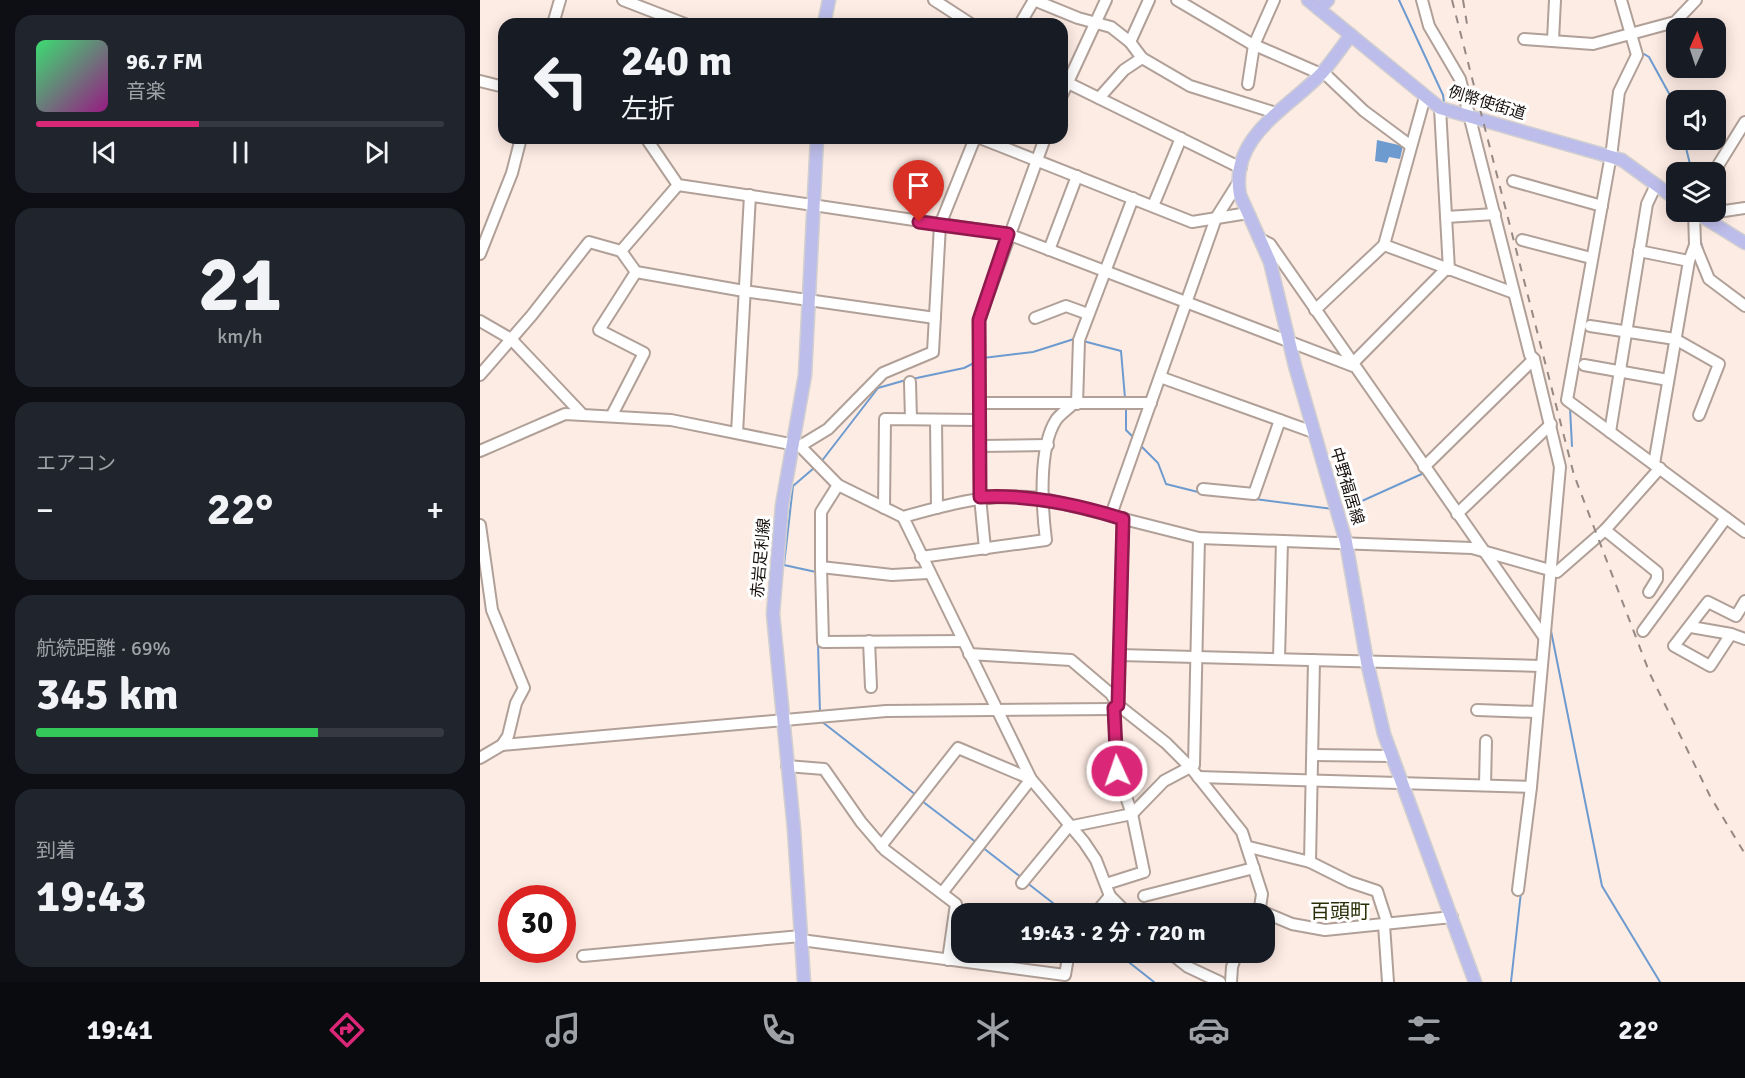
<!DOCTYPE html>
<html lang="ja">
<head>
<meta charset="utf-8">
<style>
	:root { --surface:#171b24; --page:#20242c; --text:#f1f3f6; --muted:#9ea1a6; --line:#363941; --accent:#db2777 }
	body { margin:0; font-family:Signika,"Noto Sans JP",sans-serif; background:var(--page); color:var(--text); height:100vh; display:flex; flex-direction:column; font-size:22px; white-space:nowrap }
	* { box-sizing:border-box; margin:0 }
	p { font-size:20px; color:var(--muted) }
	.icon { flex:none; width:33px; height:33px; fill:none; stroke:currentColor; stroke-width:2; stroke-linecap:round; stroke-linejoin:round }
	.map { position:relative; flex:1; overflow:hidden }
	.sheet { display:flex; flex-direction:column; gap:15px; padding:15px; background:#0d0f14; width:480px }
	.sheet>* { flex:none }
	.top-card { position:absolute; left:18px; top:18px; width:570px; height:126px; border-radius:18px; box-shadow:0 3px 15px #0003; background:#171b24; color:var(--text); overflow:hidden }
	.needle { width:39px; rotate:3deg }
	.tools { position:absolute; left:1186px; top:18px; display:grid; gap:12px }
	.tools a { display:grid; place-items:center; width:60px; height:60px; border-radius:12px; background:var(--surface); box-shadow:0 3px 15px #0003; font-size:30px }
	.speed { position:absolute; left:18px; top:885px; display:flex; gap:12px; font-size:30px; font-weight:700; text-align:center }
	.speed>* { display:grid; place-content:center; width:78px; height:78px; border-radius:50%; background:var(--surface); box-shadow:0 3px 15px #0003; line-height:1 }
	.speed .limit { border:9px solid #d22; background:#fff; color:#111 }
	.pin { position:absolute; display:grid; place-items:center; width:51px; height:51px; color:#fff; margin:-62px -26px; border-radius:50% 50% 50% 0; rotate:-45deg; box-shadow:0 0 6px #0007 }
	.pin .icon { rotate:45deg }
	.me { position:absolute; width:66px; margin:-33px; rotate:357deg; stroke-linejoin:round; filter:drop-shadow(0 0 4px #0008) }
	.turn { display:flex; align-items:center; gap:21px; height:126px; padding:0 24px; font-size:27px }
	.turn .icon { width:78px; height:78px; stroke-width:2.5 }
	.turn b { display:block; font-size:42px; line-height:51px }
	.big { font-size:45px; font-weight:700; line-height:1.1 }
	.sheet .card { flex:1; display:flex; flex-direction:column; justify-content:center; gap:9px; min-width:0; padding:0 21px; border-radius:18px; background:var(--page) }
	.sheet .dial { align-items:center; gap:0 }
	.dial b { font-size:78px; line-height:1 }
	.song { display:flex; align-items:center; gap:18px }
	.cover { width:72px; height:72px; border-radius:9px; background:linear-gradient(135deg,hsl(140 70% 55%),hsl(310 70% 35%)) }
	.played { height:6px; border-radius:3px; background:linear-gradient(90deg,var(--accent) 40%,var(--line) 40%) }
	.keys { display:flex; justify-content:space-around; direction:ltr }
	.heat { display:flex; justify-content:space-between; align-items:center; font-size:33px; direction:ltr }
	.charge { height:9px; border-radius:4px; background:linear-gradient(90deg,#34c759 69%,var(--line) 0) }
	.trip { position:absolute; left:471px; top:903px; width:324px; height:60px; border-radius:18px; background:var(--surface); box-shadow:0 3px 15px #0003; font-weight:700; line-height:60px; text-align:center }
	.menu { display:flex; height:96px; justify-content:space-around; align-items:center; background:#090b0e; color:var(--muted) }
	.menu .icon { width:42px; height:42px }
	.menu .active { color:var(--accent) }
	.menu b { font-size:27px; color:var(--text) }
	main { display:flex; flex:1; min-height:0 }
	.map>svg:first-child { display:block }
</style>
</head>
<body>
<main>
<section class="sheet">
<div class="card">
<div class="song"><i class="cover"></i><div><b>96.7 FM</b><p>音楽</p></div></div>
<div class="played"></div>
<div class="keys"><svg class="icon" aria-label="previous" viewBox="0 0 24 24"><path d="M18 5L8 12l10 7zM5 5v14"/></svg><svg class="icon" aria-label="pause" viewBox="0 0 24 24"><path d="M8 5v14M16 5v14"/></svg><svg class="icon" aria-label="next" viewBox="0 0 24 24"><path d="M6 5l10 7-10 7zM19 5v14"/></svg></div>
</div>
<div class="card dial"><b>21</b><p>km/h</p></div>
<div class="card"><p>エアコン</p>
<div class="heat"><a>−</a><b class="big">22°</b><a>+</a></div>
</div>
<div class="card"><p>航続距離 · 69%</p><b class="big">345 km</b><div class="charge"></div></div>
<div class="card"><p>到着</p><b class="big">19:43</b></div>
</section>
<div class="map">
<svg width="1265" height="982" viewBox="0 0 1265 982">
	<rect width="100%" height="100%" fill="#fdece4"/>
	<path fill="#6d9bcf" d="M897 140 923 146 920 159 909 157 907 163 895 161Z"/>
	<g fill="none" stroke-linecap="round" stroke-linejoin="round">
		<g stroke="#6d9bcf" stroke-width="2">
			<path d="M919 0 963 95 964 103"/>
			<path d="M1164 54 1169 57 1197 108"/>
			<path d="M1204 140 1212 172"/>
			<path d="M1220 238 1223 250"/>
			<path d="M603 341 641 351 645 398"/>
			<path d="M503 358 553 352 594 339"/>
			<path d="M432 379 484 368 496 362"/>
			<path d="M646 407V430L655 439"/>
			<path d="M1090 408 1092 446"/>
			<path d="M661 446 678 463 686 484 722 493"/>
			<path d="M341 462 398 388 426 380"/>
			<path d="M334 468 313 486 304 565 336 572"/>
			<path d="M775 499 853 509"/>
			<path d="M862 510 944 473"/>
			<path d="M1070 626 1122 886 1180 982"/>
			<path d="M338 644 340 713"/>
			<path d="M341 721 436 795"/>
			<path d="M442 801 497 843"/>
			<path d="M502 847 542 878"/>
			<path d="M546 882 587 914"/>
			<path d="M636 952 674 982"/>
			<path d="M1031 982 1041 892"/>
		</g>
		<g stroke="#b0a098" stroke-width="14">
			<g id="minor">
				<path d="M143 0 205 24"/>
				<path d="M454 0 491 24"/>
				<path d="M554 0 598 18 631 27 650 42 662 58 710 86 796 113"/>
				<path d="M697 0 770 43 841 74"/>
				<path d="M942 0 949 26 980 79 1050 355 1054 359 1080 467 1051 787 1038 890"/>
				<path d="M1141 0 1157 55 1139 92 1132 149 1087 400 1265 532"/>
				<path d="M73 24 80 0"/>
				<path d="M540 24 554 0"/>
				<path d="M1044 39 1113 44 1195 22 1216 0"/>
				<path d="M1073 40 1075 0"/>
				<path d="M650 42 669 0"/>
				<path d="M843 72 884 111 931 146"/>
				<path d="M582 80 761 168"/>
				<path d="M0 81 24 87"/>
				<path d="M768 84 774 45 794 0"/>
				<path d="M582 95 626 0"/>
				<path d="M619 98 644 70 662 58"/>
				<path d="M960 108 969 270"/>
				<path d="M166 138 198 185 528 234 873 366"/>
				<path d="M500 138 712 222 768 213"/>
				<path d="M1234 172 1265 122"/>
				<path d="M1033 181 1122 206"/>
				<path d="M673 206 701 138"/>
				<path d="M1224 214 1265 208"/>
				<path d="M966 217 1015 214"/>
				<path d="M782 240 790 244 1064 637"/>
				<path d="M1042 240 1111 258"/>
				<path d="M904 245 1034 293"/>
				<path d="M1215 245 1229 279 1265 306"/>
				<path d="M569 250 597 176"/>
				<path d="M141 251 156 272 264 291 455 318"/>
				<path d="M1159 251 1209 261"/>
				<path d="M0 254 32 173 41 138"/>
				<path d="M835 310 904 245 945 97"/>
				<path d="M555 318 586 306 608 314"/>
				<path d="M0 321 31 339 101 413"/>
				<path d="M1110 326 1195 339 1239 364 1219 415"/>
				<path d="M872 364 966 269"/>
				<path d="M1104 365 1188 380"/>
				<path d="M0 375 52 315 109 242 141 251 198 185"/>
				<path d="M680 377 833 432"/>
				<path d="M430 382 431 419"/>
				<path d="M499 403H671"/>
				<path d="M597 404 599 340 653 198"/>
				<path d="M132 415 164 353 119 330 156 272"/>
				<path d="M456 420 457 508"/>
				<path d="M1130 432 1167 204 1176 185"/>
				<path d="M257 433 270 195"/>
				<path d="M320 446 348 429 403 373 453 352 460 225 495 138"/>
				<path d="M500 446 568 445"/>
				<path d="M0 451 85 414 191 420 320 446 358 485 423 517C469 504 512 492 561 498L719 538 992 548 1077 572 1125 530 1180 468"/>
				<path d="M1174 464 1209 261 1215 245 1214 212"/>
				<path d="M944 467 1054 359"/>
				<path d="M358 485 341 512V567L412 575 448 573"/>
				<path d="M723 489 774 494 800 420"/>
				<path d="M404 508 405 419 499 420"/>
				<path d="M977 514 1071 424"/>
				<path d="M631 515 736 218 758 183"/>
				<path d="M423 517 551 779 604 842 616 860 630 896 648 914"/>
				<path d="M0 525 12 610 44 688 36 703 28 736 22 745 0 758"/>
				<path d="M1125 530 1177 572V579L1169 592"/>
				<path d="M505 549 500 497 499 320 565 138"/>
				<path d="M441 557 566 540C562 509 558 448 576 420 580 414 588 409 593 404"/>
				<path d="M341 567 343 642 483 641"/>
				<path d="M1211 627 1251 634 1230 666 1194 646 1228 602 1256 616 1265 601"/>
				<path d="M1163 631 1246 518"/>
				<path d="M1251 634 1265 639"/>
				<path d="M389 641 391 687"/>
				<path d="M489 654 591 660 631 694 638 705 686 743 711 768 762 832 782 894 779 914"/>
				<path d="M639 655 1061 666"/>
				<path d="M799 659 802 541"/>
				<path d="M997 710 1056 712"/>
				<path d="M22 745 406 711 634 709"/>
				<path d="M833 755 911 756"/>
				<path d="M307 766 344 769 381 822 405 850 476 904 468 960"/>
				<path d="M718 777 1051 787"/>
				<path d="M1005 785 1006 741"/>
				<path d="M401 846 478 748 551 779 462 893"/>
				<path d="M769 847 830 862 870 882 897 891 907 922"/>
				<path d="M830 862 834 660"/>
				<path d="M542 883 588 827 652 814 684 781 714 765 719 538"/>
				<path d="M626 884 664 872 652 814 637 771 634 709 638 705 643 518"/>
				<path d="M664 896 774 868"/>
				<path d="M781 911 812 924 845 930 972 917"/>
				<path d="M615 914 630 896"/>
				<path d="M904 925 908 982"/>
				<path d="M321 940 585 975 589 952"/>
				<path d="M689 952 708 967 740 982"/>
				<path d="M103 956 321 936"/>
				<path d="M751 982 752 967 757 952"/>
			</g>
		</g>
		<g stroke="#d1cfcf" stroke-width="15">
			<g id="major">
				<path d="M828 0 960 108 1142 160 1197 200"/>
				<path d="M839 9 848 0"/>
				<path d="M344 24 349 0"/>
				<path d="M871 35C861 48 852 61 842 73 809 108 749 136 760 195L790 262 815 366 866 542 887 662 904 734 995 982"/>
				<path d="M1215 212 1265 243"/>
				<path d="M324 982 314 829 293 614 302 505 325 375 337 138"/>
			</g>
		</g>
		<use href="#minor" stroke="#fff" stroke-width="10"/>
		<use href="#major" stroke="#bdbdeb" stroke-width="12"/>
		<g stroke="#958984" stroke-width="2" stroke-dasharray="8 8" stroke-linecap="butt">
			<path d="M972 0 1094 475 1170 674 1230 796 1265 854"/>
			<path d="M983 0 988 30"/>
		</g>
	</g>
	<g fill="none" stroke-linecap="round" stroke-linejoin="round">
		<g stroke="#8e194d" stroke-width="15">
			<path id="route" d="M439 222 528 234 499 320 500 497C549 494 596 504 643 519L638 705 634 708 637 771"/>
		</g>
		<use href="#route" stroke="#db2777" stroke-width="10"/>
	</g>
	<g text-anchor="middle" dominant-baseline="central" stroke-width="6" stroke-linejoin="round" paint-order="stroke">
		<g font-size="16" fill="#17110e" stroke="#fff">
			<text transform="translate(1007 103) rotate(17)">例幣使街道</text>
			<text transform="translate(867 486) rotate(73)">中野福居線</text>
			<text transform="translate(281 558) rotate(-85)">赤岩足利線</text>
		</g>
		<g font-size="20" fill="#282e05" stroke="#fff">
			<text x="860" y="911">百頭町</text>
		</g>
	</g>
</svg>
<div class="tools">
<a><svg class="needle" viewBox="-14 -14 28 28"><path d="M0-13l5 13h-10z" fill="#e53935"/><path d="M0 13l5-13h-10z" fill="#9ea1a6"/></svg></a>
<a><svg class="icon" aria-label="sound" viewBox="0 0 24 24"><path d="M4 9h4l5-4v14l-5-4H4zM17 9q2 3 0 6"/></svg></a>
<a><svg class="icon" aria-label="layers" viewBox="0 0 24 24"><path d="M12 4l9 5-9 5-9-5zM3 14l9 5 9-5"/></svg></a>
</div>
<div class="speed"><div class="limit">30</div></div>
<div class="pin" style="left:439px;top:222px;background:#d93025"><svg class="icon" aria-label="arrive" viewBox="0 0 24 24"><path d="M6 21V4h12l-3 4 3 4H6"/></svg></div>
<svg class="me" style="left:637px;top:771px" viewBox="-20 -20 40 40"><circle r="17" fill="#db2777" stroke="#fff" stroke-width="3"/><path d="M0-11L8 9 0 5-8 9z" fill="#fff"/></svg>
<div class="trip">19:43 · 2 分 · 720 m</div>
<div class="top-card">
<div class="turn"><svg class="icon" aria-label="left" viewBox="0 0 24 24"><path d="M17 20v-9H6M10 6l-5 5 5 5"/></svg><div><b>240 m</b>左折</div></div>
</div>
</div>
</main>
<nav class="menu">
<b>19:41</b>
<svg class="icon active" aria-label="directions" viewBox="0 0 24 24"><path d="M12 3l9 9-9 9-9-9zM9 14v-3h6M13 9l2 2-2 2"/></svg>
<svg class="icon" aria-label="music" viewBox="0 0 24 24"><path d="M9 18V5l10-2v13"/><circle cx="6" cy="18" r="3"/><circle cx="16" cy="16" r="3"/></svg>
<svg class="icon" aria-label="phone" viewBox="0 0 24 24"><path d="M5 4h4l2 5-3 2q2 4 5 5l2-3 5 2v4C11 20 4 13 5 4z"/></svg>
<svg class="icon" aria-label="climate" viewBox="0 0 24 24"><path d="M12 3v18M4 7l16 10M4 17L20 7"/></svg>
<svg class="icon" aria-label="car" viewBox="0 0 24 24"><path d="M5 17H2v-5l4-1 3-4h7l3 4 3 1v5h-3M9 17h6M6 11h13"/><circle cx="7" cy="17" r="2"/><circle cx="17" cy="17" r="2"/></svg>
<svg class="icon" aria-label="filters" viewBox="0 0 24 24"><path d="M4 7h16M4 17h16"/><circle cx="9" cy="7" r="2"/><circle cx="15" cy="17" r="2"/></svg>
<b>22°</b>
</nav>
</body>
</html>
